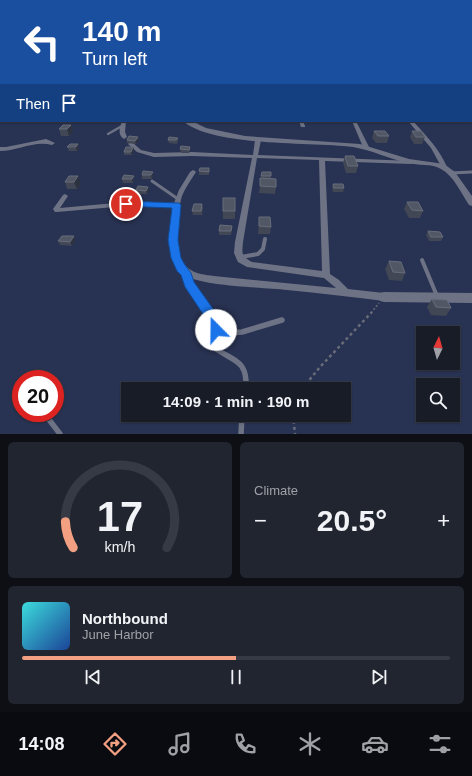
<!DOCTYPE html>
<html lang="en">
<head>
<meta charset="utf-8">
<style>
	:root { --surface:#181c27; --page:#21252f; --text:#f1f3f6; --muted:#9fa1a7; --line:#363a44; --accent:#f39f82 }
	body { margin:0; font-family:Arial,sans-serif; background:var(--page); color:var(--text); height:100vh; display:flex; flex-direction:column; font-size:15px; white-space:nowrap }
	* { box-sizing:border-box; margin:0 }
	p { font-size:13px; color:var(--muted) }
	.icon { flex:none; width:22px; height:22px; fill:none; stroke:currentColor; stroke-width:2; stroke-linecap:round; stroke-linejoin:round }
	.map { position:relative; height:434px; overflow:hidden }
	.drawer { display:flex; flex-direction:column; gap:8px; padding:8px; background:#0d0f15; flex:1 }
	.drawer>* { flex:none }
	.banner { position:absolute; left:0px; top:0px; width:472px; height:122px; box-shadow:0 1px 3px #0004,0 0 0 1px var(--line); background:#1a4fa0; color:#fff; overflow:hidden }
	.needle { width:26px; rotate:5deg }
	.fabs { position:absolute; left:416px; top:326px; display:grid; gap:8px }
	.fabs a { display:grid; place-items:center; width:44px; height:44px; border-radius:0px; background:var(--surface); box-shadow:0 1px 3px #0004,0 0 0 1px var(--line); font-size:20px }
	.speed { position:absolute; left:12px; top:370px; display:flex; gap:8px; font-size:20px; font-weight:700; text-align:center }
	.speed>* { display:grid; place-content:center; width:52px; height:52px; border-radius:50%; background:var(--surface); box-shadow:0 1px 3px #0004,0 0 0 1px var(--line); line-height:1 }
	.speed .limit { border:6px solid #d22; background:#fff; color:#111 }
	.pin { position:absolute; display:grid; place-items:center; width:34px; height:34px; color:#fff; margin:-17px; border:2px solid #fff; border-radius:50%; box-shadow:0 1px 4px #0007 }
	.me { position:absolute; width:44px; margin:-22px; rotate:338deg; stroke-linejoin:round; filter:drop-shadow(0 0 3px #0008) }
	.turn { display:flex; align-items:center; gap:14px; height:84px; padding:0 16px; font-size:18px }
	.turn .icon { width:52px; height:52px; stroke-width:2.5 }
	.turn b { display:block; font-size:28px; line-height:34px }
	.then { display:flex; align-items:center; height:38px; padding:0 16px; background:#0003; gap:8px; font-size:15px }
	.big { font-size:30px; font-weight:800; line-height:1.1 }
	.drawer .card { flex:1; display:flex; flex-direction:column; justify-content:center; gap:6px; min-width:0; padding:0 14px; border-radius:6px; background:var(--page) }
	.drawer .dial { align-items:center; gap:0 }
	.dial svg { height:104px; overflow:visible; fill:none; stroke:var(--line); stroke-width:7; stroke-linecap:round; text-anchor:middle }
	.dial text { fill:var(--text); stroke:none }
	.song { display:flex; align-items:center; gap:12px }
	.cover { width:48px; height:48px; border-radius:6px; background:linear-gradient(135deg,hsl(180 70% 55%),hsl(220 70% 35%)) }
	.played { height:4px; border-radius:2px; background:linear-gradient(90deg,var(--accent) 50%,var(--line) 50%) }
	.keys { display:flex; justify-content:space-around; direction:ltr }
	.heat { display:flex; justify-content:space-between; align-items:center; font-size:22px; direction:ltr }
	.drawer .tiles { flex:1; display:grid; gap:8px; grid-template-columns:1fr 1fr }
	.card:last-child { grid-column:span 2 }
	.trip { position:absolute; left:121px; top:382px; width:230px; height:40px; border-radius:0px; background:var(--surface); box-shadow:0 1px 3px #0004,0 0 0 1px var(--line); font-weight:800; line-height:40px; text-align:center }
	.menu { display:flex; height:64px; justify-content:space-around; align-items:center; background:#0a0b10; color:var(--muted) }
	.menu .icon { width:28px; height:28px }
	.menu .selected { color:var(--accent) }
	.menu b { font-size:18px; color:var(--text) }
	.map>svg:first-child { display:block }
</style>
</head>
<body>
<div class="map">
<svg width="472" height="434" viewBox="0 0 472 434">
	<rect width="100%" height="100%" fill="#202534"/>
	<path fill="#283252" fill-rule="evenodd" d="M0 53 1 121H471L472 53V434H0ZM423 333H453V363H423ZM21 379H55V413H21ZM423 385H453V415H423ZM128 389H344V415H128Z"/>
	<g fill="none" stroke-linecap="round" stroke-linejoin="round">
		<path stroke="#686c79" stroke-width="1.5" stroke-dasharray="2 2" stroke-linecap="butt" d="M371 313 379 303"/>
		<g stroke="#686c79" stroke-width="2.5" stroke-dasharray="3 3" stroke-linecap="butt">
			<path d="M302 389 320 367 372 312"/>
			<path d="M293 415 295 434"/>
		</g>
		<path stroke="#6d7385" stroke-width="2.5" d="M108 134 122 126"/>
		<g stroke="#6d7385" stroke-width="3">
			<path d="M451 173 472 172"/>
			<path d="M152 181 178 199"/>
		</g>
		<g stroke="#6d7385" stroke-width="4">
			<path d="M241 257 258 254 263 249 265 239"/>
			<path d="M422 260 437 296"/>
			<path d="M186 273 192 287 208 313"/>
		</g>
		<g stroke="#6d7385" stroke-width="5.5">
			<path d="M208 312 216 327 210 338 211 345C231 362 248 357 246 389"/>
			<path d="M213 334 242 332 282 320"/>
			<path d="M44 413 60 434"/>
			<path d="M241 434 242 415"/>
		</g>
		<g fill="#6d7385" fill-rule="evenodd">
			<rect x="471" y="57" width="1" height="2"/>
			<path d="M122 121H126L125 132 127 137 124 139C117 135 120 127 122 121Z"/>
			<path d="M299 121H303L305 126V127H301Z"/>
			<path d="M352 121H356L369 147 368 148 366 149 363 147Z"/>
			<path d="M408 121H413C426 136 439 148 447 167L446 168H442L431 148Z"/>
			<path d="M258 138 261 140 258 155 413 161V163L411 164 325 161 330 274 339 280 348 289 384 293 387 294 388 297 387 300 384 301C352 297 320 293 287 290 263 287 201 287 183 274 166 262 170 224 173 207L126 206 57 212H55L53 209 63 195 65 194 68 196 60 208 126 202 174 203 179 190 190 172 193 170 195 171 196 172C191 180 185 188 182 196 177 212 173 257 188 268 195 274 206 275 214 276L336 288 324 278 247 267 238 262 237 260 234 253 235 242 252 158 192 156 154 157 137 152 128 144 129 143H133L141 150 154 153 192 152 253 155 255 140ZM257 158 319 160 322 271 252 262C241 256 242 254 243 242Z"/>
			<path d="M46 139 55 143 52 145C35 140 17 151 0 151V147H6Z"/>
		</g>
		<g fill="#6d7385" fill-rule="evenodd">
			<rect x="0" y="116" width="1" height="4"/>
			<path d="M183 121H192L206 128 245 136 360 144 409 159 444 164 455 172 467 189 472 196V206L469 205C461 193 454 176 441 169 432 163 418 166 408 163 389 159 372 150 353 147 312 142 212 147 183 121Z"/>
			<path d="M384 292 472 293V303L384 302 380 301 378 297 380 293Z"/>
		</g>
	</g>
	<g fill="#414755">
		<path d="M71 125 73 131 69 136H61L59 129Z"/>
		<path d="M374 131 389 136 387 143H376L372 138Z"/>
		<path d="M412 131 425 137 422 144H414L410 137Z"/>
		<path d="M138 137 139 140 136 144 127 143V140Z"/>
		<path d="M178 138V141L177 144 169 143 168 140Z"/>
		<path d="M67 147 79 148 77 151H69Z"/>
		<path d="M133 147 134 150 132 155H124V152Z"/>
		<path d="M190 147V150L189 153H181L180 149Z"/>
		<path d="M345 156 358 166 356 173H346L343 163Z"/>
		<path d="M209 168V175H199V171Z"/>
		<path d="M153 172V175L152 179H142V175Z"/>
		<path d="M262 172H271V179L276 187 275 194 259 193Z"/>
		<path d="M69 176 81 184 77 189H67L65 182Z"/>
		<path d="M122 179H134L133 183H123Z"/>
		<path d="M333 184 344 188 343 192H333L332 188Z"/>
		<path d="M136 190H149L147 194H137Z"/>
		<path d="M235 198V219H223V211Z"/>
		<path d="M407 202 423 211 420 218H409L404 209Z"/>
		<path d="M202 204 203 208 202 215H193L192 211Z"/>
		<path d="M259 217 271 227 270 234H258Z"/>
		<path d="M232 230 231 235H219V231Z"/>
		<path d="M428 231 443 237 441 241H429L426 235Z"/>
		<path d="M75 240 72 246 60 245 58 241Z"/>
		<path d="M389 261 405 273 402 281 389 280 385 269Z"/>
		<path d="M432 299 451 308 446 316 431 315 427 307Z"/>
	</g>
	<g fill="#2d3241">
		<path d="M71 125 73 131 69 136 67 129Z"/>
		<path d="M138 137 139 140 136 144 135 141Z"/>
		<path d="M78 144 79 148 77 151 76 147Z"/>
		<path d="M133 147 134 150 132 155 131 152Z"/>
		<path d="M153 172V175L152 179 151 175Z"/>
		<path d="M78 176 81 184 77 189 74 182Z"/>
		<path d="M134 176V179L133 183 132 179Z"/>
		<path d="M148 187 149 190 147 194 146 191Z"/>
		<path d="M74 236 75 240 72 246 70 242Z"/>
	</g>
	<g fill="#525765" stroke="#676d7a">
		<path d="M63 125H71L67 129H59Z"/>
		<path d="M374 131H385L389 136H378Z"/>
		<path d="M412 131H421L425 137H416Z"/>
		<path d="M129 136 138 137 135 141 127 140Z"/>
		<path d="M169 137 178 138 176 140H168Z"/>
		<path d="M70 144H78L76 147H67Z"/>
		<path d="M181 146 190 147 189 150 180 149Z"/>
		<path d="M126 147H133L131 152H124Z"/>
		<path d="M345 156H354L358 166H348Z"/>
		<path d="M200 168H209V172L199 171Z"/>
		<path d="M143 171 153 172 151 175H142Z"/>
		<path d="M262 172H271V176H261Z"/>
		<path d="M124 175 134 176 132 179H122Z"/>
		<path d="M69 176H78L74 182H65Z"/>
		<path d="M260 178 276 179V187L260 186Z"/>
		<path d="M333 184H343L344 188H334Z"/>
		<path d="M138 186 148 187 146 191 136 190Z"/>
		<rect x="223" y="198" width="12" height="13"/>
		<path d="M407 202H418L423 211 412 210Z"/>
		<path d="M194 204H202L201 211H192Z"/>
		<path d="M259 217H270L271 227 259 226Z"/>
		<path d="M220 225 232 226 231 231H219Z"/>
		<path d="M428 231 440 232 443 237H431Z"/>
		<path d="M62 236H74L70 242 58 241Z"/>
		<path d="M389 261 401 262 405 273 393 272Z"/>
		<path d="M432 299 447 300 451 308 436 307Z"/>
	</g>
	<linearGradient id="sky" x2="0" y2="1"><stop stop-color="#12141d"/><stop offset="0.46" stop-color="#3c465c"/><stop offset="1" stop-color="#3c465c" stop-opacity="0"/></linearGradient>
	<rect width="472" height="114" fill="url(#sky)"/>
	<path fill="#1a73e8" stroke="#114b97" d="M126 201 179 203 181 205 178 240 181 258 185 265 191 273 194 282 216 313 223 327 220 334 216 335 211 334 207 320 185 287 181 275 177 271 171 258 168 240 172 208 123 206 122 204Z"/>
</svg>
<div class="fabs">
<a><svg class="needle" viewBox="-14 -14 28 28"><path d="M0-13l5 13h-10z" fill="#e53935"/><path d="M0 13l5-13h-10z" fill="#9fa1a7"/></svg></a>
<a><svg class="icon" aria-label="search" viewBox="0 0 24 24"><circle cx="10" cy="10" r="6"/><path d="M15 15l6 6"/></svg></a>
</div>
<div class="speed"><div class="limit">20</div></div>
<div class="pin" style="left:126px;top:204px;background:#d93025"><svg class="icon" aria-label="arrive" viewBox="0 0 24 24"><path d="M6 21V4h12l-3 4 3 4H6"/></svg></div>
<svg class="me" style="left:216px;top:330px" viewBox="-20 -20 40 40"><circle r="19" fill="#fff"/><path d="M0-13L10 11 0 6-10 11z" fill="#1a73e8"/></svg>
<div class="trip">14:09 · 1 min · 190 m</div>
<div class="banner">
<div class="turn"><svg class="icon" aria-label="left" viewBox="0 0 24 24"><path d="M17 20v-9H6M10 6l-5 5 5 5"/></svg><div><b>140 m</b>Turn left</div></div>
<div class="then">Then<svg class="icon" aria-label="arrive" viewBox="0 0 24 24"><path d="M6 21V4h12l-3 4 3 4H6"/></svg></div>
</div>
</div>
<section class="drawer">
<div class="tiles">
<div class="card dial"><svg viewBox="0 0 100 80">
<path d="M14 69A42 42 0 1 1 86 69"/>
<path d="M14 69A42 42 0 0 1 8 49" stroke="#f39f82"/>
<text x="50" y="56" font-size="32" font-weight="700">17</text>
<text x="50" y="72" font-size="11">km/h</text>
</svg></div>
<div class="card"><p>Climate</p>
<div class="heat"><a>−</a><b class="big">20.5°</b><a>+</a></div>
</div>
<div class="card">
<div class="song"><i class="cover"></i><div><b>Northbound</b><p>June Harbor</p></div></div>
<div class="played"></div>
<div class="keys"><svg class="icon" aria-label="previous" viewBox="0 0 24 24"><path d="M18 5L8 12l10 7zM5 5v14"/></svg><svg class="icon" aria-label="pause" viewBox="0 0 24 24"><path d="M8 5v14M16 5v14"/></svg><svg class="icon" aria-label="next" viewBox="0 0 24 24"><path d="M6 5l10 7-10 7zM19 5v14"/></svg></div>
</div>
</div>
</section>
<nav class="menu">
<b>14:08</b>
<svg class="icon selected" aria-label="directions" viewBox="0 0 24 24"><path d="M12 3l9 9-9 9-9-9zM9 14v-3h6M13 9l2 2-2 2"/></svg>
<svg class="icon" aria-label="music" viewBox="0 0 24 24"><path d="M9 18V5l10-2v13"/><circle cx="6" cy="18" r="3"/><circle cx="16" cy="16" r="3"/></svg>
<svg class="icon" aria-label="phone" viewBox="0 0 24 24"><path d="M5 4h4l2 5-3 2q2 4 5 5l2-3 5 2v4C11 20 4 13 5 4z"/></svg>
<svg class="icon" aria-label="climate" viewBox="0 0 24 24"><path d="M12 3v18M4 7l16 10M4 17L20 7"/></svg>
<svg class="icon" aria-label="car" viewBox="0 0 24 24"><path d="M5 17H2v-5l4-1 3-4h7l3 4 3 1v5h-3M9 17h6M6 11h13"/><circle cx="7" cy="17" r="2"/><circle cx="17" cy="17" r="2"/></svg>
<svg class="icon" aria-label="filters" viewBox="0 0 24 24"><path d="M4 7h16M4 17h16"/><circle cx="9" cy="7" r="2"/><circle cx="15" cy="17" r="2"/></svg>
</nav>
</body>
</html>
